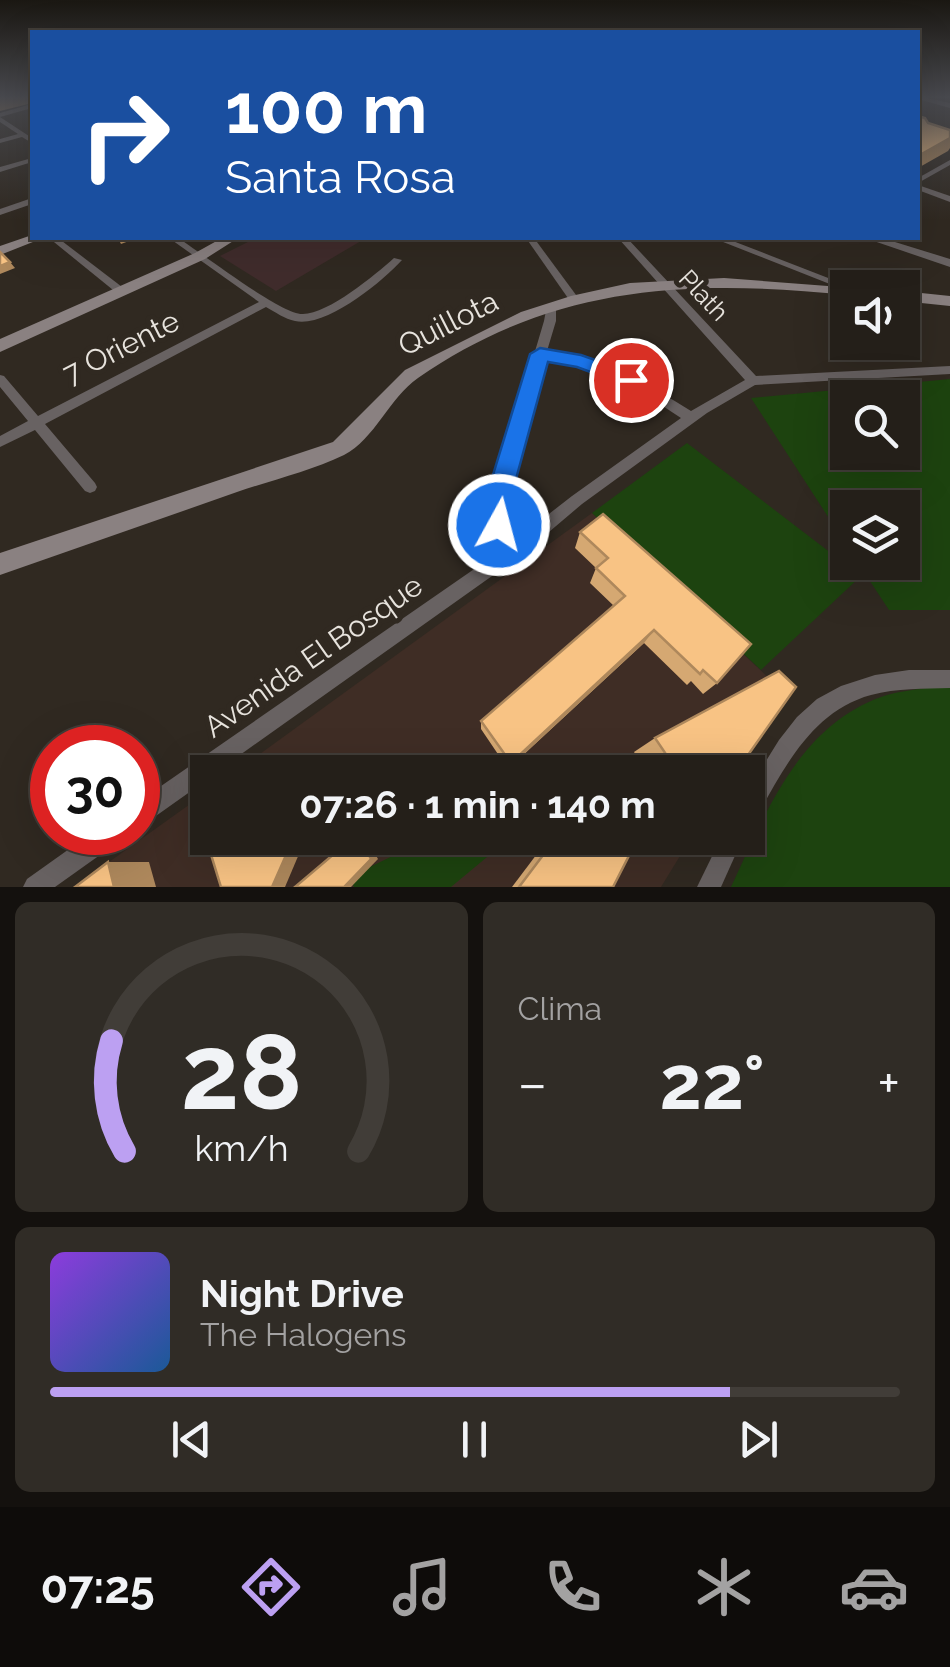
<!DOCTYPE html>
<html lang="es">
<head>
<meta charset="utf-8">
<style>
	:root { --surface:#241f19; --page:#302c26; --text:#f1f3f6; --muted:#a3a2a2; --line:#413d38; --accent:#bca0f2 }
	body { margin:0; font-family:Raleway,sans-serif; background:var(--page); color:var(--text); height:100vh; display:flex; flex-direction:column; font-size:38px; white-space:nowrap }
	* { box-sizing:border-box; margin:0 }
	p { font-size:32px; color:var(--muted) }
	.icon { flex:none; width:55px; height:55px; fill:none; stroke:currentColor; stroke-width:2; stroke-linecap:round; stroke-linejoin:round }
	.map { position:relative; height:887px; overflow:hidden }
	.sheet { display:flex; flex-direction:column; gap:15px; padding:15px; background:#14110e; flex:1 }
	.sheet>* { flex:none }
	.banner { position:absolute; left:30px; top:30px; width:890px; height:210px; border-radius:0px; box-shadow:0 10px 40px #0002,0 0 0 2px var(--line); background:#1a4fa0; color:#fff; overflow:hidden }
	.fabs { position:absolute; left:830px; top:270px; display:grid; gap:20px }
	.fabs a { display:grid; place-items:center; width:90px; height:90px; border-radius:0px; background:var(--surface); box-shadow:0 10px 40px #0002,0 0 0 2px var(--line); font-size:50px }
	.speed { position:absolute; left:30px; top:725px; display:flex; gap:20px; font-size:50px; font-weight:700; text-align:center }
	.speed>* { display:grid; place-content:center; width:130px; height:130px; border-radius:50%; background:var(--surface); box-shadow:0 10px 40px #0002,0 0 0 2px var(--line); line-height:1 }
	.speed .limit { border:15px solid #d22; background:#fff; color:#111 }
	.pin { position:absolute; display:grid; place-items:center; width:85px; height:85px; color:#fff; margin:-42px; border:5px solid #fff; border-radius:50%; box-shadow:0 2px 10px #0007 }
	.me { position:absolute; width:110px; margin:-55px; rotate:7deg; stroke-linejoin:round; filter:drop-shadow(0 0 8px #0008) }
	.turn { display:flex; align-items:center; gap:35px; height:210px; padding:0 30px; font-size:45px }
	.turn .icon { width:130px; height:130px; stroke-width:2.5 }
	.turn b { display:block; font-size:70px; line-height:85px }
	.big { font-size:75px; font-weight:700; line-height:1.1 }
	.sheet .widget { flex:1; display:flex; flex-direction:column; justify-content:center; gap:15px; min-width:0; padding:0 35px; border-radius:15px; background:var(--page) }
	.sheet .dial { align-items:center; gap:0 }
	.dial svg { height:260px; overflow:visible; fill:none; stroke:var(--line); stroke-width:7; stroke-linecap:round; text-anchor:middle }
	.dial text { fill:var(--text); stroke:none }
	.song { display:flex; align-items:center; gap:30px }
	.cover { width:120px; height:120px; border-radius:15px; background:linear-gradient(135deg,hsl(270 70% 55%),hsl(210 70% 35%)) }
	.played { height:10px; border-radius:5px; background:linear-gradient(90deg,var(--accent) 80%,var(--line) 80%) }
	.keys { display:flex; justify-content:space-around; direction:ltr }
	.heat { display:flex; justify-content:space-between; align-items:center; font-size:55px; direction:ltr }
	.sheet .tiles { flex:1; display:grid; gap:15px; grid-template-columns:1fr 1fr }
	.widget:last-child { grid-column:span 2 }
	.trip { position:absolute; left:190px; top:755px; width:575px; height:100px; border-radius:0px; background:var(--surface); box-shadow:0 10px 40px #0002,0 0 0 2px var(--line); font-weight:700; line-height:100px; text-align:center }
	.tabs { display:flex; height:160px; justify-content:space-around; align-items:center; background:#0e0c0a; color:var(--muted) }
	.tabs .icon { width:70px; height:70px }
	.tabs .selected { color:var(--accent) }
	.tabs b { font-size:45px; color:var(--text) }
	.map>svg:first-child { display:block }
</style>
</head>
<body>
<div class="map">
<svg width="950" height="887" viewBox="0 0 950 887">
	<rect width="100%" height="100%" fill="#302921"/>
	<path fill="#402c2c" d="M256 238H366L276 291 220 256Z"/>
	<g fill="#3f2d25">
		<path d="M592 513 787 695 735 772H235Z"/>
		<path d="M207 792 208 838H691L661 887H74Z"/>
	</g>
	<g fill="#1d430f" fill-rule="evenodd">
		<path d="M950 379V610H889L858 563 902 562V508H848L847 546 751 398ZM848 398H902V452H848Z"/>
		<path d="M687 443 861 576 761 670 592 513Z"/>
		<path d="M950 685V887H731C765 814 798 727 881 697 901 690 929 688 950 685Z"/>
		<path d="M430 838H510L451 887H354L349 877Z"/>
	</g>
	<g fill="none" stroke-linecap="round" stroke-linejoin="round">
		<g fill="#686262" fill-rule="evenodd">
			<path d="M32 104V108L0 117 32 138V143L22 137 0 143V139L18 134 0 122V113Z"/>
			<path d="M32 158V162L0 172V167Z"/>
			<path d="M950 160V165L918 183V178Z"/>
			<path d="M918 185 950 196V202L918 190Z"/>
			<path d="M32 198V204L0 215V209Z"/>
			<path d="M49 238H58L126 290V294H118Z"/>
			<path d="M169 238H178C202 253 280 314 302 314 327 315 375 275 394 258L402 260C382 282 326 328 295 321 285 319 275 312 266 307L45 424 95 483 97 487 95 491 90 493 85 491 35 430 0 447V436L28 421 0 387V375L4 376 38 416 259 302Z"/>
			<path d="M526 238H534L579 299 578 301H570Z"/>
			<path d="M618 238H627L756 376 950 366V374L755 385 707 413 582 504 523 554 216 772H208V779L146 823 138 826V802L506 547 494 530 487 513 544 321 547 305 551 304 556 307V321L547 351C599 362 646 382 691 411L745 380ZM545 359C595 369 639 389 681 418L572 496 518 538 506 522 503 513Z"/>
			<path d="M713 238H725L854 288H848V291L845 290Z"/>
			<path d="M909 670H950V688C924 689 897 688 871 695 812 711 784 768 756 818L748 821V790L779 740 797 717 817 699 841 686 875 675Z"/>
			<path d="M93 832H124L121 840 55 887H23L27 879Z"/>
			<path d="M721 838H743L721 887H697Z"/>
		</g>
		<g fill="#686262" fill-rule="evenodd">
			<path d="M918 96 950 103V108L918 99Z"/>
			<path d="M865 238H882L950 259V267Z"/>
		</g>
		<g fill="#8a8181" fill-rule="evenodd">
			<path d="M32 235V238H43L0 255V246Z"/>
			<path d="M222 238H238L205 259 0 352V339L195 253Z"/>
			<path d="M724 278 854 288H848V295C690 279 553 284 418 378 389 398 375 439 344 455 311 471 272 480 237 492 158 520 79 547 0 575V553L333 442 405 370 521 312 571 296 630 283Z"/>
			<path d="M902 291 950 296V306L902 301Z"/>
		</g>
	</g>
	<g fill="#d5a872">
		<path d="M603 514 717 683 703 694 691 681 687 685 644 643 508 769 481 729V721L614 606 590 583 596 568 575 548 580 532Z"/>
		<path d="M655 738 736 772H647L634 752Z"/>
		<path d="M549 838H638L613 887H512Z"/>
	</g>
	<g fill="#ae885c">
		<path d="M0 96H32V103L0 111Z"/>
		<path d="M950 138V148L948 151 918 168V156Z"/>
		<path d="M118 238H137L121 244Z"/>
		<path d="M10 262 15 268 0 274V266Z"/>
		<path d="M654 630 644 643 508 769 511 763Z"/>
		<path d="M281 838H293L299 854 285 887H272Z"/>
		<path d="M359 838H366L378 859 351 887H344Z"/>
		<path d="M108 862H149L156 887H114Z"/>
	</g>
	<g fill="#f8c384" stroke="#ae885c" stroke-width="2.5">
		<path d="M918 116 925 118 928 123 950 130V138L918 156Z"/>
		<path d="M0 252 10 262 0 266Z"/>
		<path d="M603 514 751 644 717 683 703 670 700 674 654 630 511 763 481 721 625 596 596 568 608 558 580 532Z"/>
		<path d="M779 671 796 687 736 772H678L655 738Z"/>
		<path d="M609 765 618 772H603Z"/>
		<path d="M208 818V838H281L287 853 272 887H221L201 822Z"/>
		<path d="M325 838H359L371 859 344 887H295L334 854Z"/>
		<path d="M556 838H638L613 887H519Z"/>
		<path d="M108 862 114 887H75Z"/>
	</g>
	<linearGradient id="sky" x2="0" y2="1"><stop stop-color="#1a1712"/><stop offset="0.44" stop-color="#48494e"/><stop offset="1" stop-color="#48494e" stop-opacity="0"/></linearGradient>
	<rect width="950" height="220" fill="url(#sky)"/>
	<path fill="#1a73e8" stroke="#114b97" stroke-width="2.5" d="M540 348 581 355 638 375 641 380 631 387 577 367 548 362 510 501 512 525 508 533 499 536 490 533 485 501 530 354Z"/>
	<g text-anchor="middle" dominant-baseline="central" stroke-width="10" stroke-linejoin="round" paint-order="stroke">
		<g font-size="25" fill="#e7e3dd" stroke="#302921">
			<text transform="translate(704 295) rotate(47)">Plath</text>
		</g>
		<g font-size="30" fill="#e7e3dd" stroke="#302921">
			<text transform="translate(448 323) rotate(-27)">Quillota</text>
			<text transform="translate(121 347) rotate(-27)">7 Oriente</text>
			<text transform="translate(313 656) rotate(-35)">Avenida El Bosque</text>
		</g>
	</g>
</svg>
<div class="fabs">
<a><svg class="icon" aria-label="sound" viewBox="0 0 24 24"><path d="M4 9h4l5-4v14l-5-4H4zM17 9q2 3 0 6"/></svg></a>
<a><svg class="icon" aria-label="search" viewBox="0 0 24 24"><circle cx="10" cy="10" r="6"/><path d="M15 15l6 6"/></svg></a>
<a><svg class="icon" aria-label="layers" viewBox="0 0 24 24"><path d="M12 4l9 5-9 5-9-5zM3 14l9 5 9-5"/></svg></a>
</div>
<div class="speed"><div class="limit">30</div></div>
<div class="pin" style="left:631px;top:380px;background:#d93025"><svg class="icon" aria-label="arrive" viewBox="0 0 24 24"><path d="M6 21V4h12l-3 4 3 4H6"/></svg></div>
<svg class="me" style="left:499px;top:525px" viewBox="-20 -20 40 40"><circle r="17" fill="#1a73e8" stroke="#fff" stroke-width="3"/><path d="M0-11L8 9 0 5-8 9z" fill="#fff"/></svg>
<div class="trip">07:26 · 1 min · 140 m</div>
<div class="banner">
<div class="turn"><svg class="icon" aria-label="right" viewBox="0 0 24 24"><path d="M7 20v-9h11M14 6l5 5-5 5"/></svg><div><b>100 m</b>Santa Rosa</div></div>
</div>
</div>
<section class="sheet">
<div class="tiles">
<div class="widget dial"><svg viewBox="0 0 100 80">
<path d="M14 69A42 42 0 1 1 86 69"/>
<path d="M14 69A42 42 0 0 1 10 35" stroke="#bca0f2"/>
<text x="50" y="56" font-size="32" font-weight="700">28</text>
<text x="50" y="72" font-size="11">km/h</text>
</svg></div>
<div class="widget"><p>Clima</p>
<div class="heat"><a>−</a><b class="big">22°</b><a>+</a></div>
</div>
<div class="widget">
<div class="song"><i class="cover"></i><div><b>Night Drive</b><p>The Halogens</p></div></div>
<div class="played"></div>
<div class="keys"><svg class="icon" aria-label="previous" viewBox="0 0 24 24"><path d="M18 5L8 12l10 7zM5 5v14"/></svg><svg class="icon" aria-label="pause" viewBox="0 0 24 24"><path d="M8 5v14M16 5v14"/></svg><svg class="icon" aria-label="next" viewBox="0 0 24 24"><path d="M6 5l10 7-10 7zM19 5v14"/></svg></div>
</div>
</div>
</section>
<nav class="tabs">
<b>07:25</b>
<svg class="icon selected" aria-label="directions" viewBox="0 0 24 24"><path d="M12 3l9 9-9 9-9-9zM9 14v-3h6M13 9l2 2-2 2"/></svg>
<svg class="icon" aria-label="music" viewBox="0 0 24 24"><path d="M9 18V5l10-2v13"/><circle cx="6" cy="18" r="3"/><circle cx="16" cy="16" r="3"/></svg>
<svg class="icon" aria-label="phone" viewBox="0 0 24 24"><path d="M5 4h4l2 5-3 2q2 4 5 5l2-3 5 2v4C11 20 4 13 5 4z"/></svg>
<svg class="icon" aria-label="climate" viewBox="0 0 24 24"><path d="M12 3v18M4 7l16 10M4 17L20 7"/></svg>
<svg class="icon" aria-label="car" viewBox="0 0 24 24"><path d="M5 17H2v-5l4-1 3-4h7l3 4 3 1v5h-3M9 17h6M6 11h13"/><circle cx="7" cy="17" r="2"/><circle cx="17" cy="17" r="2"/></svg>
</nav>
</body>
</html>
